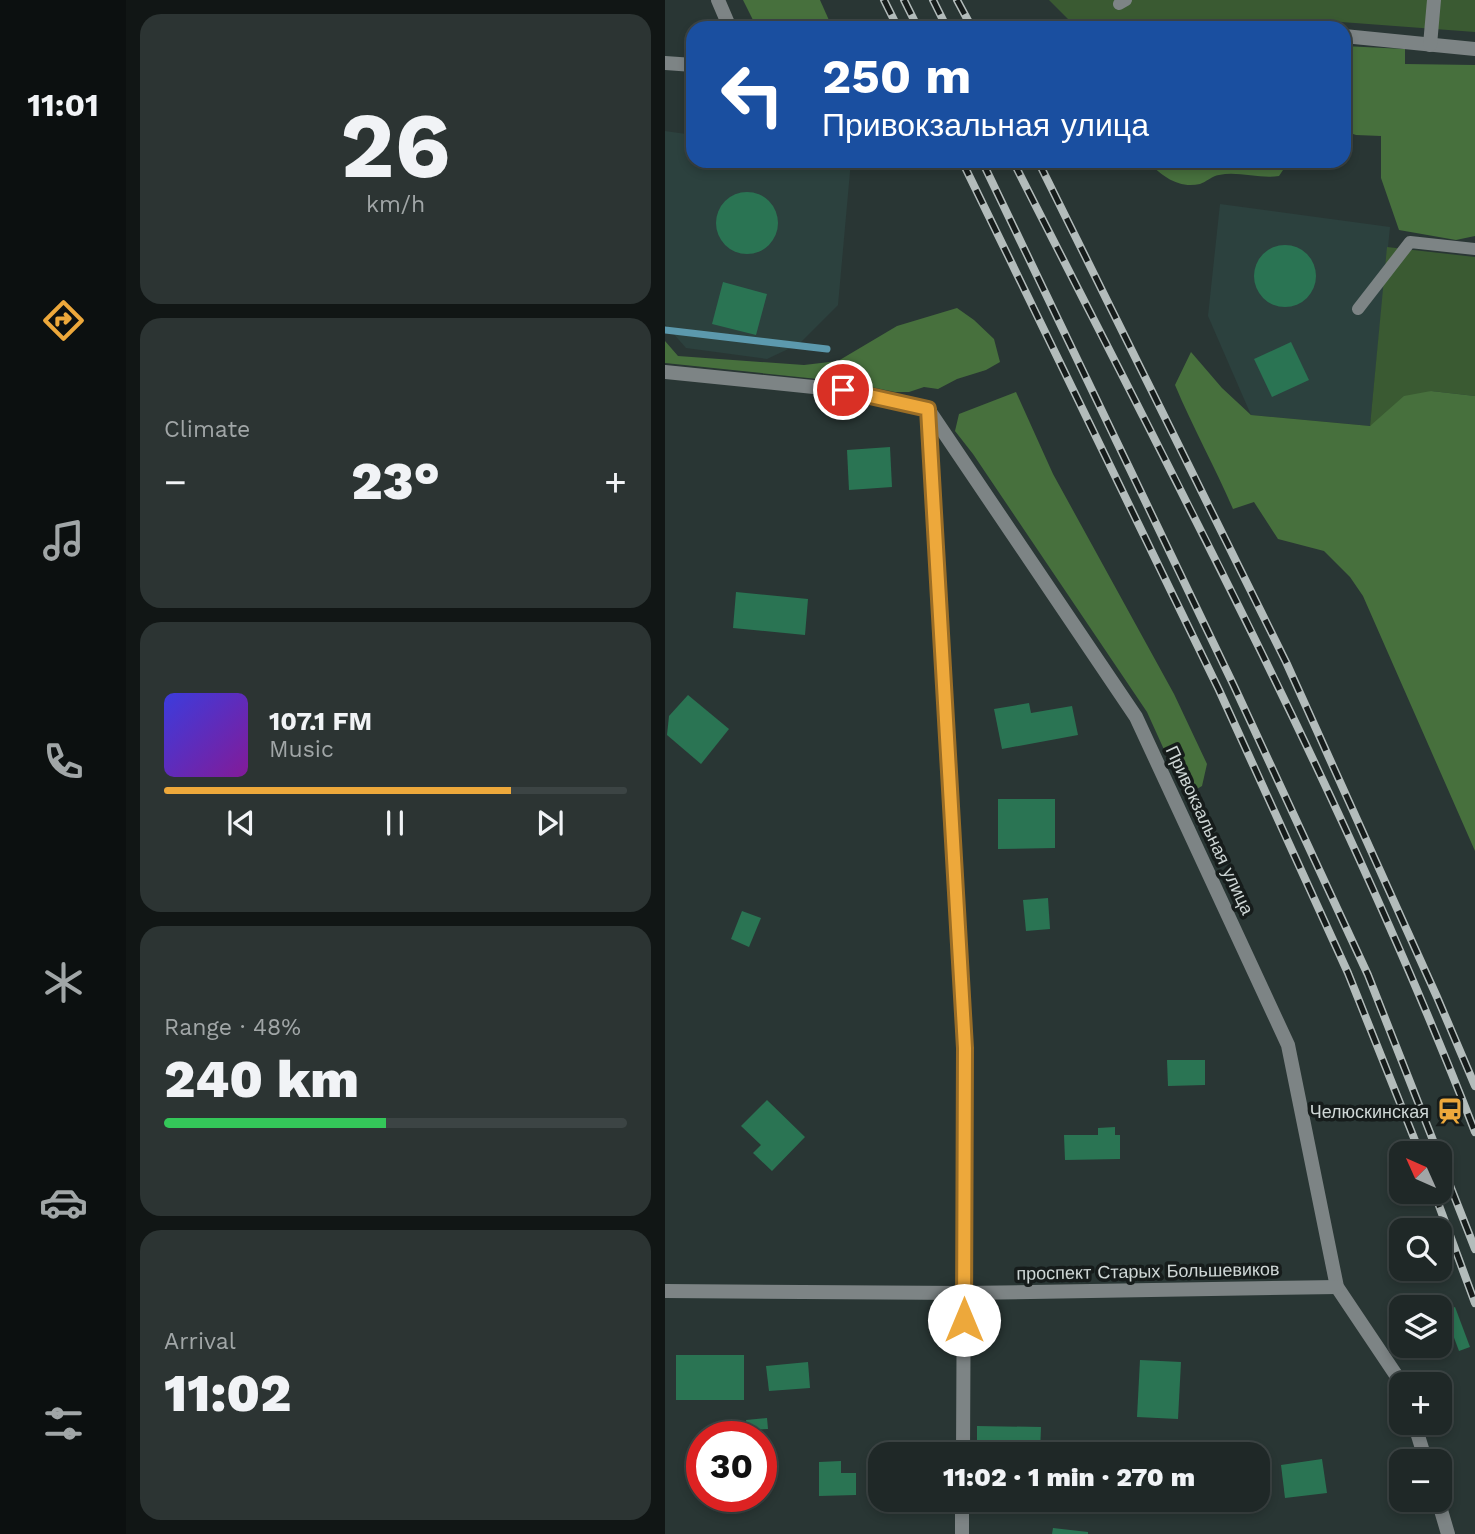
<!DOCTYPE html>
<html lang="en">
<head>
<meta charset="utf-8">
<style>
	:root { --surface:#1f2827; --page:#2c3433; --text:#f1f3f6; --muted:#a1a6a7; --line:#3c4444; --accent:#eda83b }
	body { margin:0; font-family:"Work Sans",sans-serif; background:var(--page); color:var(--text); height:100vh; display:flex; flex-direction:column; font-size:26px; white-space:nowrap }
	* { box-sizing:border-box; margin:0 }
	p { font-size:23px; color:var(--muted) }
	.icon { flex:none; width:38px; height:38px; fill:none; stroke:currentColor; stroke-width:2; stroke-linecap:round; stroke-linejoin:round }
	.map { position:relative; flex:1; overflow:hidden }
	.panel { display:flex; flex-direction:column; gap:14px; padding:14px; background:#111615; width:539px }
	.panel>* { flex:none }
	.guide { position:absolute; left:21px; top:21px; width:665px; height:147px; border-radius:21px; box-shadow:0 4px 10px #0003,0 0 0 2px var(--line); background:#1a4fa0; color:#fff; overflow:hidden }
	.needle { width:46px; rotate:315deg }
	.tools { position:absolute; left:724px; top:1141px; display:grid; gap:14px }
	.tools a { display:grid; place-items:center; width:63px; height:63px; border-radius:14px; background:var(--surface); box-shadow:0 4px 10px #0003,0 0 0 2px var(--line); font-size:35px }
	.speed { position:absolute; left:21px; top:1421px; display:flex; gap:14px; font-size:35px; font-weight:700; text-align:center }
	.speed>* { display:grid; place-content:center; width:91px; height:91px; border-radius:50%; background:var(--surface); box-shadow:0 4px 10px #0003,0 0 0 2px var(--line); line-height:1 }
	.speed .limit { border:10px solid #d22; background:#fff; color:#111 }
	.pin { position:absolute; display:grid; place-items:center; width:60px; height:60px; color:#fff; margin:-30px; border:4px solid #fff; border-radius:50%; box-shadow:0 2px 7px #0007 }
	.me { position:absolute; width:77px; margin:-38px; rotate:0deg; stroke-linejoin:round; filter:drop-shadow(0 0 5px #0008) }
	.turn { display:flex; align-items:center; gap:24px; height:147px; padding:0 21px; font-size:32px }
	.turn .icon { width:91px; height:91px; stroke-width:2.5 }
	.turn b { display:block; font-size:49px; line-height:60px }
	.big { font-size:52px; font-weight:800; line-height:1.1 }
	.panel .card { flex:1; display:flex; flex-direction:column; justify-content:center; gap:10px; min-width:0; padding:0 24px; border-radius:21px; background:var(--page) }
	.panel .dial { align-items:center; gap:0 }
	.dial b { font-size:91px; line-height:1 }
	.song { display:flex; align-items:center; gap:21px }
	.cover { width:84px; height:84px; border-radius:10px; background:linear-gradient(135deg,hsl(240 70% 55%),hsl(290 70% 35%)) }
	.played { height:7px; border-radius:4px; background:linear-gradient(90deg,var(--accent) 75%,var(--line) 75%) }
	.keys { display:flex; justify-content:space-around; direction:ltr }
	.heat { display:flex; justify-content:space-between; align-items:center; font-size:38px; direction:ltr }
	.charge { height:10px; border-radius:5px; background:linear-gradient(90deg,#34c759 48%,var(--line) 0) }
	.trip { position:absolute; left:203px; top:1442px; width:402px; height:70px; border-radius:21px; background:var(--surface); box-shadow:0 4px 10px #0003,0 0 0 2px var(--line); font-weight:800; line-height:70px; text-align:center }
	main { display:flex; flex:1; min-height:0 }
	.tab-bar { display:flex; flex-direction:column; width:126px; justify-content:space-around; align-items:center; background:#0c1010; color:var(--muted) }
	.tab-bar .icon { width:49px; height:49px }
	.tab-bar .active { color:var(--accent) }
	.tab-bar b { font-size:32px; color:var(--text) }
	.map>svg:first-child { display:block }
</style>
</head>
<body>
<main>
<nav class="tab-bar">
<b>11:01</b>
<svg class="icon active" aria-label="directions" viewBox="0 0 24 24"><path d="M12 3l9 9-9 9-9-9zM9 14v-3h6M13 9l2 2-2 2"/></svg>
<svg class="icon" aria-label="music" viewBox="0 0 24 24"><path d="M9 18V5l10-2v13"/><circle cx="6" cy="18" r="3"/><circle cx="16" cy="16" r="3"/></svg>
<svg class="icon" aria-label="phone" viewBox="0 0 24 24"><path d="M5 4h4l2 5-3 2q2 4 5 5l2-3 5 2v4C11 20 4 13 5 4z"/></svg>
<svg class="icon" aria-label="climate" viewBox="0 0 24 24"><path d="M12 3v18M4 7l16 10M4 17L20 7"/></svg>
<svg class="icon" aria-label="car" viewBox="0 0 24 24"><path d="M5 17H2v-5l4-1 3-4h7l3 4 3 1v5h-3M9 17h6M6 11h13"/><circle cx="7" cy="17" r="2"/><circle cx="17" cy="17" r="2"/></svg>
<svg class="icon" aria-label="filters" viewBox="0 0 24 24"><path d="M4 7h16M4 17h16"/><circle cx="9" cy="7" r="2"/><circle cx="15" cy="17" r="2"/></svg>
</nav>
<section class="panel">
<div class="card dial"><b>26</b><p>km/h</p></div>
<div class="card"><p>Climate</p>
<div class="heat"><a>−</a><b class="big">23°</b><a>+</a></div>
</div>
<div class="card">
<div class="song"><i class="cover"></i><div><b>107.1 FM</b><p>Music</p></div></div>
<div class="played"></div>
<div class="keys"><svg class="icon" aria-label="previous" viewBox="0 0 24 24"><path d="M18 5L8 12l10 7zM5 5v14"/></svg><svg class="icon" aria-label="pause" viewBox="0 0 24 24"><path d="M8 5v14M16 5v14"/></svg><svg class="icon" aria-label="next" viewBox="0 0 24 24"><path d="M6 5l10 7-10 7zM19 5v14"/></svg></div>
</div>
<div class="card"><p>Range · 48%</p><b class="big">240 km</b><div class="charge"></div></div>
<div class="card"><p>Arrival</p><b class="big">11:02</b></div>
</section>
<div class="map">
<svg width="810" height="1534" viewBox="0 0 810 1534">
	<rect width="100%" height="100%" fill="#293634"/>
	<g fill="#2c413e">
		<path d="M0 131 28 135V161H186L173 305 134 344 102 359 21 348 0 324Z"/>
		<path d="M555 204 725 227 705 426 586 415 543 316Z"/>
	</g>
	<g fill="#3a5a32">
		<path d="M384 0H810V32L663 21 552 28H412Z"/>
		<path d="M722 247 810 257V396L766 391 705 426Z"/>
	</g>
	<g fill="#47703d">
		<path d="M78 0H155L167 27 92 28Z"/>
		<path d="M679 46 740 49V64L810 65V236L791 240 734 230 716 178V136L691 135 679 131Z"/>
		<path d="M483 161H624L614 176C595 179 573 171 554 175 547 176 541 182 535 184 514 189 496 176 483 161Z"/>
		<path d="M292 308 309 320 329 339 335 362 321 370 292 379 273 389 259 387 244 392H230L182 382 0 363V341L13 356 139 365 173 361 232 326Z"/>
		<path d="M526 352 557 388 586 415 705 426 739 396 766 391 810 396V851L698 596 685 577 659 551 613 539 589 502 568 509C550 467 528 428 510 385Z"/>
		<path d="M351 392 388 474 509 694 542 764 537 786 520 796 482 712 308 454 290 431 294 414Z"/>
	</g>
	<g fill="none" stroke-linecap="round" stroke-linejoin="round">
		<path stroke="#5c99ad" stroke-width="7" d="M0 330 162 349"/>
	</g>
	<g fill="#2a7453">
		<circle cx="82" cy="223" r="31"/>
		<circle cx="620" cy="276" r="31"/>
		<path d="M58 282 102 294 91 335 47 324Z"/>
		<path d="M626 342 644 380 607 397 589 359Z"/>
		<path d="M225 447 227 487 184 490 182 450Z"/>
		<path d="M71 592 143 599 140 635 68 628Z"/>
		<path d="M23 695 64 729 36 764 2 735 4 716Z"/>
		<path d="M364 703 366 713 407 706 413 735 337 749 329 709Z"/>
		<path d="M333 799H390V848L333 849Z"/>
		<path d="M383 898 385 929 361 931 358 900Z"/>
		<path d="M77 911 96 918 84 947 66 939Z"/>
		<path d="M502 1060H540V1085L503 1086Z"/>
		<path d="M102 1100 140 1137 107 1171 88 1153 96 1145 76 1126Z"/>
		<path d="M450 1127V1135H455V1159L400 1160 399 1135H433V1128Z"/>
		<path d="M790 1307 805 1347 794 1351 779 1311Z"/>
		<rect x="11" y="1355" width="68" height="45"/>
		<path d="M475 1360 516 1362 513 1419 472 1417Z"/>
		<path d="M143 1362 145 1388 104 1391 101 1366Z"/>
		<path d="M102 1418 103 1429 82 1430 81 1420Z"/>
		<path d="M312 1426 376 1427 375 1454H312Z"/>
		<path d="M657 1459 662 1493 620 1498 616 1465Z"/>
		<path d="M176 1461V1473H191V1495L154 1496V1462Z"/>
		<path d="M388 1528 423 1532V1534H387Z"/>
	</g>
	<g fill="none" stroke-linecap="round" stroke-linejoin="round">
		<g stroke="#7d8485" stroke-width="12">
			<path d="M454 4 461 0"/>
			<path d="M693 309 745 242 810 249"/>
		</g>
		<g stroke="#7d8485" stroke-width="14">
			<path d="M53 0 65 28"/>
			<path d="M679 36 810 49"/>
			<path d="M765 45 769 0"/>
			<path d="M0 63 28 65"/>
			<path d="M0 372 178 390 263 409 471 717 623 1045 672 1287 737 1384"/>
			<path d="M263 410 300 1049 298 1454"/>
			<path d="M0 1291 299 1293 672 1287"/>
			<path d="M749 1423 761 1461"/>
			<path d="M773 1500 783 1534"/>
			<path d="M297 1534V1500"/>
		</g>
		<g stroke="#b3bcbb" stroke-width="8">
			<g id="rail">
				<path d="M219 0 233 28"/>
				<path d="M239 0 253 28"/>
				<path d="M268 0 282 28"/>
				<path d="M292 0 307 28"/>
				<path d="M297 161 554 690 683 973 755 1153"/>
				<path d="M317 161 569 686 703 975 773 1153"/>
				<path d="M348 161C510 481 680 798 810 1132"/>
				<path d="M373 161 621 662 772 997 810 1086"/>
				<path d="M775 1160 810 1249"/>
				<path d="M769 1192 810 1303"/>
			</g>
		</g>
		<use href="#rail" stroke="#161c1b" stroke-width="5" stroke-dasharray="16" stroke-linecap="butt"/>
	</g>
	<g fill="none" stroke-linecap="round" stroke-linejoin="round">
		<g stroke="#9a6d26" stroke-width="18">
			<path id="route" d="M178 390 263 409 300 1048 299 1320"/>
		</g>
		<use href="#route" stroke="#eda83b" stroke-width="12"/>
	</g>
	<defs>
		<g id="station-bare" transform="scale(2.1)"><path d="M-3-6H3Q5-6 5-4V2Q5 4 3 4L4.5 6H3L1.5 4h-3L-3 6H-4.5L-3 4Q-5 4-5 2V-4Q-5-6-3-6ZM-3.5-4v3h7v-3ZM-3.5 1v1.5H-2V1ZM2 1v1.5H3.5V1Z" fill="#eda83b" stroke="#161c1b" stroke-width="2.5" paint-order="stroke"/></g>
	</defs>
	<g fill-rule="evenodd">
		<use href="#station-bare" x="785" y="1111"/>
	</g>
	<g text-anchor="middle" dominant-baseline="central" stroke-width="7" stroke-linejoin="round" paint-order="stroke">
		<g font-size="18" fill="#cfd7d6" stroke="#161c1b">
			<text transform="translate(545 830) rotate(65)">Привокзальная улица</text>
			<text transform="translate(483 1271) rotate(-1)">проспект Старых Большевиков</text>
		</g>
		<g font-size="18" fill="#cfd7d6" stroke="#161c1b" text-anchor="end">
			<text x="764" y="1111">Челюскинская</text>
		</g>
	</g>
</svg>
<div class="tools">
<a><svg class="needle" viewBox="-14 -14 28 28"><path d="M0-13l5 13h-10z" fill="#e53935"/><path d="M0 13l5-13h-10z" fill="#a1a6a7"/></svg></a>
<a><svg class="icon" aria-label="search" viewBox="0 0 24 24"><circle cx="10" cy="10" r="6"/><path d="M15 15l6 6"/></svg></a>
<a><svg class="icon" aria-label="layers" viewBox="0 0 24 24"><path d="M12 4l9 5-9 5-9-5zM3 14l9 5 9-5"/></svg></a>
<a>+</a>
<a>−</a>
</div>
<div class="speed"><div class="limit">30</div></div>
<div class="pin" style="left:178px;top:390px;background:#d93025"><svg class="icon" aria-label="arrive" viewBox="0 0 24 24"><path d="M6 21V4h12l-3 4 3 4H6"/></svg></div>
<svg class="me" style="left:299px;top:1320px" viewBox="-20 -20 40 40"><circle r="19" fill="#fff"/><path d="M0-13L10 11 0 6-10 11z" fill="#eda83b"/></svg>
<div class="trip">11:02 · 1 min · 270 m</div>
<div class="guide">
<div class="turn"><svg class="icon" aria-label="left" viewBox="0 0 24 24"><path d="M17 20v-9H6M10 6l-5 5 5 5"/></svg><div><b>250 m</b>Привокзальная улица</div></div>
</div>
</div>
</main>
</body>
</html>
